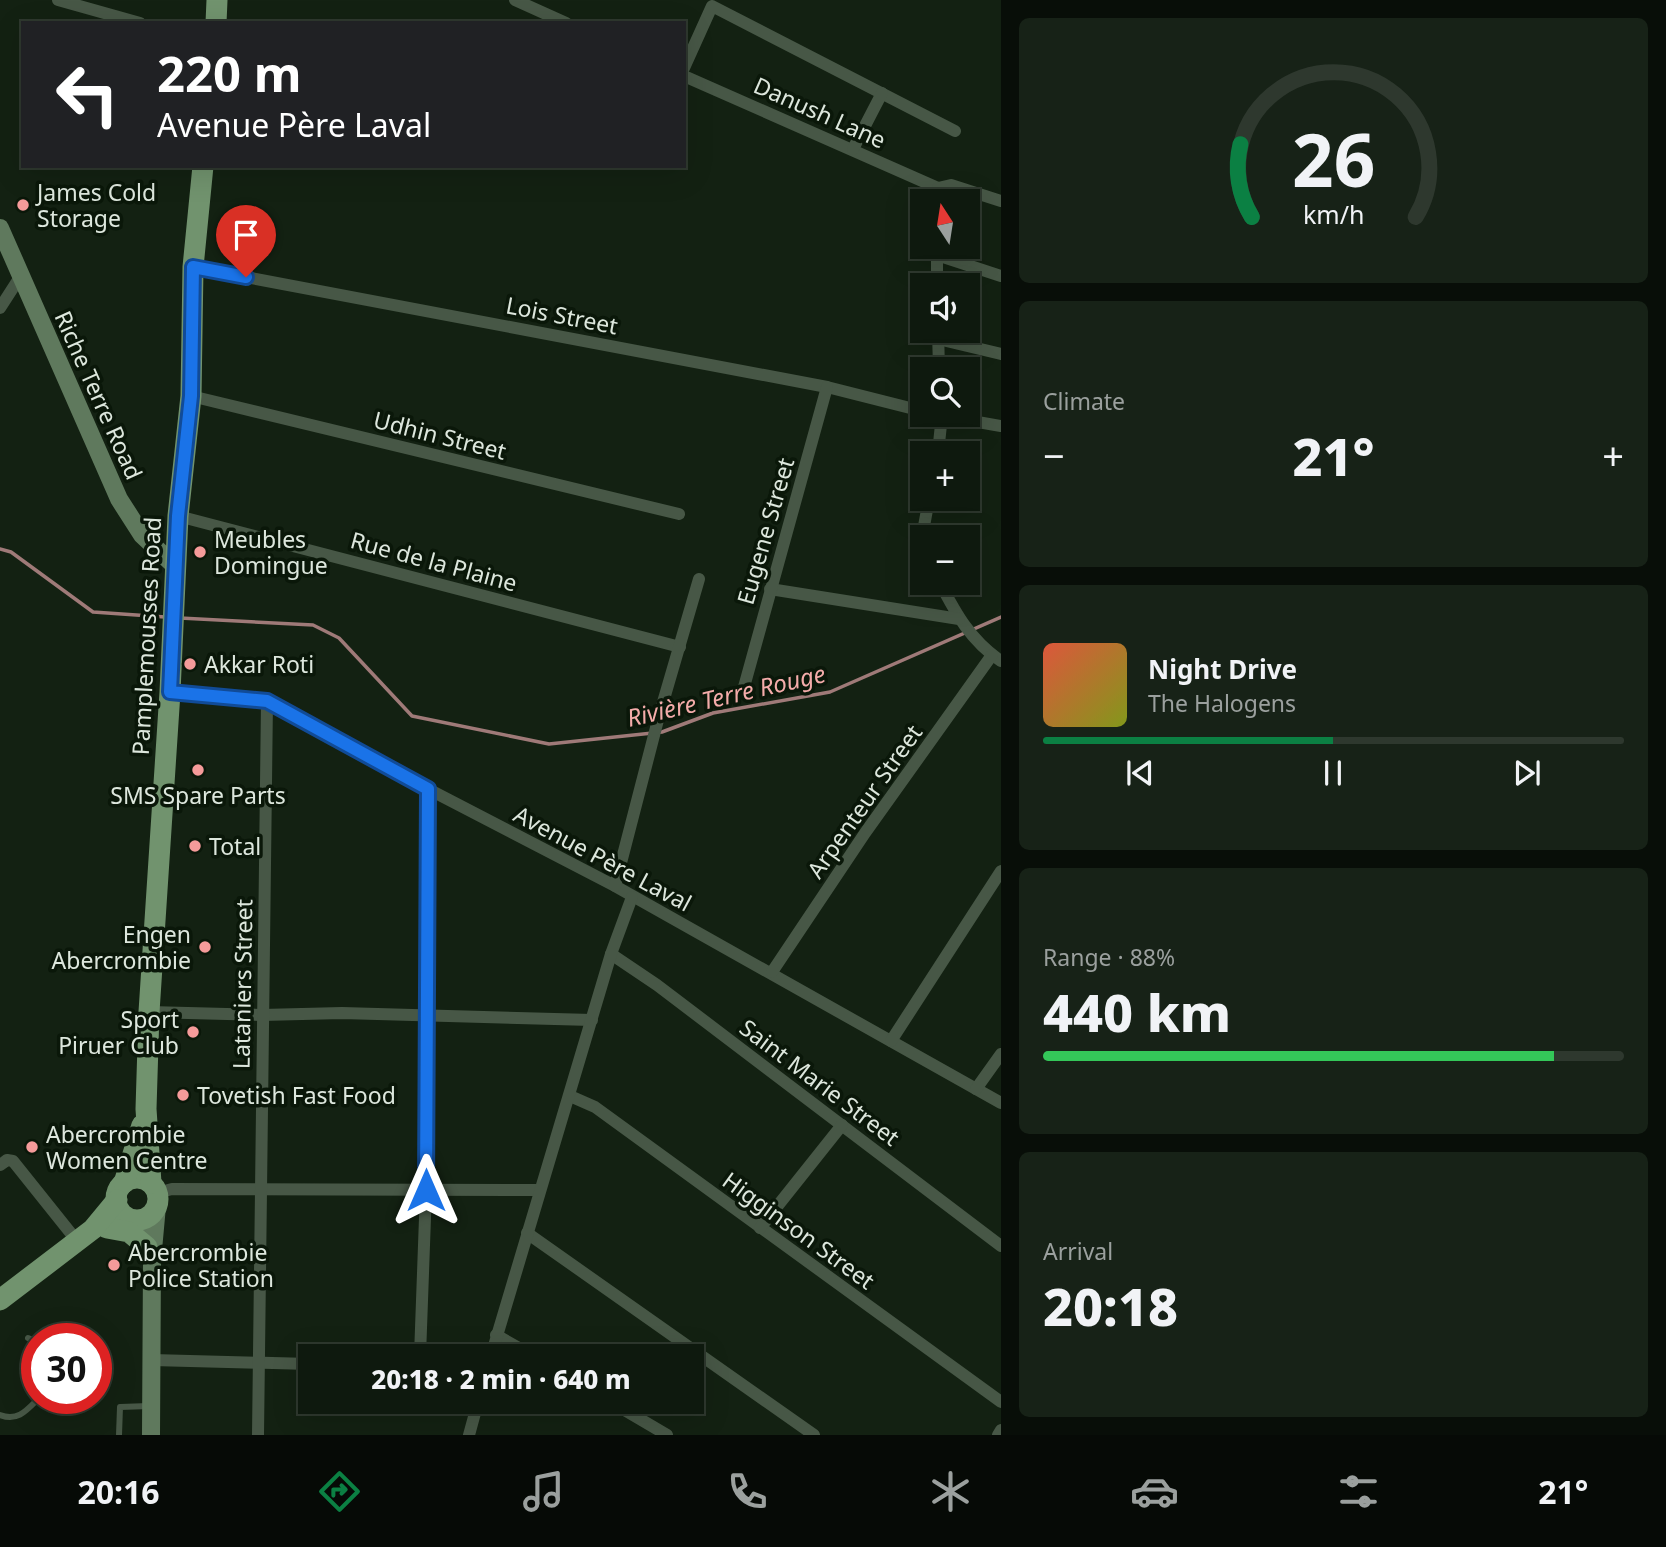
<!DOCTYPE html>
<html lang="en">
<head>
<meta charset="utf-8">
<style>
	:root { --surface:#0e190e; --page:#172217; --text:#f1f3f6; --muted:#9ba09e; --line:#2e382e; --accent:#0b8043 }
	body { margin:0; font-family:"Noto Sans",sans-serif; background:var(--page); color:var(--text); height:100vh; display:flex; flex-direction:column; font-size:26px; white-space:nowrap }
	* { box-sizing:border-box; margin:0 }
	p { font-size:23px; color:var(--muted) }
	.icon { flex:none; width:38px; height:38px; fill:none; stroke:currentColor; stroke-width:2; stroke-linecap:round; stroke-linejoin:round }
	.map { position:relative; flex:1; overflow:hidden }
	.drawer { display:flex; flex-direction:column; gap:18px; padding:18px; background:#080e08; width:665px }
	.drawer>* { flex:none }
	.banner { position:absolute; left:21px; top:21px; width:665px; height:147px; border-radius:0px; box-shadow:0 7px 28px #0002,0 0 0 2px var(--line); background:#202124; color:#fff; overflow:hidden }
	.needle { width:46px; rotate:348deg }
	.fabs { position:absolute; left:910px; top:189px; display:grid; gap:14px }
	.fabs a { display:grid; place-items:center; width:70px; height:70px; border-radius:0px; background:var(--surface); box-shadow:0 7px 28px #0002,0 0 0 2px var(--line); font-size:35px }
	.speed { position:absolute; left:21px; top:1323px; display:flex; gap:14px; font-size:35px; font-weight:700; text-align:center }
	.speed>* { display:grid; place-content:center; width:91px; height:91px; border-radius:50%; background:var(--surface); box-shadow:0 7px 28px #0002,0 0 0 2px var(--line); line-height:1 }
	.speed .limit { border:10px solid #d22; background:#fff; color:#111 }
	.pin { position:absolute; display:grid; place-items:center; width:60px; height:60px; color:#fff; margin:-72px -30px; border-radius:50% 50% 50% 0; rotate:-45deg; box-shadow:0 0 7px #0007 }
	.pin .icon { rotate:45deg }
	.me { position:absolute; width:77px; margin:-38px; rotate:0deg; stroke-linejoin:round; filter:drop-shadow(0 0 5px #0008) }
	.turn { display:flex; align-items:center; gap:24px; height:147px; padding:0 21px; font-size:32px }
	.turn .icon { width:91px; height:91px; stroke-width:2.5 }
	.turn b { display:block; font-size:49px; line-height:60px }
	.big { font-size:52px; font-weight:800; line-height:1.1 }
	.drawer .tile { flex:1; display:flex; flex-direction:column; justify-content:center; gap:10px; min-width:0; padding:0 24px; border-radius:10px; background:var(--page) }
	.drawer .dial { align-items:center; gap:0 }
	.dial svg { height:182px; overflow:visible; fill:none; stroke:var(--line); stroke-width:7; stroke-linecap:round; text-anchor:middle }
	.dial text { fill:var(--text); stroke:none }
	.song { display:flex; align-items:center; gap:21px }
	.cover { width:84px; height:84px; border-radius:10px; background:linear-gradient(135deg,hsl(10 70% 55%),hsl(70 70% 35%)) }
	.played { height:7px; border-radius:4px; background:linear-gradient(90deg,var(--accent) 50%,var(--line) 50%) }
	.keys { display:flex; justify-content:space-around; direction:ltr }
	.heat { display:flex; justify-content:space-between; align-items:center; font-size:38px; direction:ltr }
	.charge { height:10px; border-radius:5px; background:linear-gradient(90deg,#34c759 88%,var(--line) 0) }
	.trip { position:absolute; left:298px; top:1344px; width:406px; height:70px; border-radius:0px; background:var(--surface); box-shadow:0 7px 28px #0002,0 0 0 2px var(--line); font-weight:800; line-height:70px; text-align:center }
	.tabs { display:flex; height:112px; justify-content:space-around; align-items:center; background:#060a06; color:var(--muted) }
	.tabs .icon { width:49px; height:49px }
	.tabs .active { color:var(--accent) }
	.tabs b { font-size:32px; color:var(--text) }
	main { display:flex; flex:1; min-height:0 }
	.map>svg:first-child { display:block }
</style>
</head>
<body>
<main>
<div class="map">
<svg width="1001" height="1435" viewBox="0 0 1001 1435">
	<rect width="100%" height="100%" fill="#132112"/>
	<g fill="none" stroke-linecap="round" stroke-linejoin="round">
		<g stroke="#9f7a78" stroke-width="3.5">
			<path d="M0 549 11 552 93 612 165 617"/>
			<path d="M180 618 313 625 339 638 412 716 549 744 662 732 713 713 830 692 1001 617"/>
		</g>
		<g stroke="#475746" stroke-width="6">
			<path d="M28 1338 37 1342"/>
			<path d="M0 1415C18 1422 27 1410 39 1398"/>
			<path d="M119 1435 120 1407 149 1406"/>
		</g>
		<g stroke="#475746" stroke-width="12">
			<path d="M58 0 140 23"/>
			<path d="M515 0 566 23"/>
			<path d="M684 68 712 6 955 131"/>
			<path d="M684 76 938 188"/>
			<path d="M853 149 882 93"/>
			<path d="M938 188 951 185 1001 201"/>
			<path d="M937 247V285"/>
			<path d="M937 255 1001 276"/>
			<path d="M193 267 827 387 922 411"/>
			<path d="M0 308 20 277"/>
			<path d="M938 331 939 369"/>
			<path d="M938 339 1001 354"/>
			<path d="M191 396 679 514"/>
			<path d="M938 415 1001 426"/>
			<path d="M938 453 942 415"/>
			<path d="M178 516 680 647"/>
			<path d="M922 537 929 499"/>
			<path d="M940 583C956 614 971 641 1001 661"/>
			<path d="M770 589 959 619"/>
			<path d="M744 687 827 387"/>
			<path d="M170 692 267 701 428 789 615 886 1001 1103"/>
			<path d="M615 886 659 716 699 579"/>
			<path d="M611 954 657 985 1001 1246"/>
			<path d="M772 972 865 833 992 655"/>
			<path d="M149 1012 262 1015 342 1013 592 1020"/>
			<path d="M891 1041 1001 871"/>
			<path d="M976 1089 1001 1054"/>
			<path d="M570 1096 595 1107 1001 1402"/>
			<path d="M0 1165 7 1160 13 1161 77 1241"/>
			<path d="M157 1193 172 1189 539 1190"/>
			<path d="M760 1228 842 1125"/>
			<path d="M527 1233 814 1435"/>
			<path d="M496 1335 533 1356"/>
			<path d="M420 1356 426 1190 428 789"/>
			<path d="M491 1356 611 954 632 897"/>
			<path d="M152 1360 310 1364"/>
			<path d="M611 1402 667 1435"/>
			<path d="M258 1435 267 701"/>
			<path d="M469 1435 478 1402"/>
			<path d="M998 1435 1001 1430"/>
		</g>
		<g stroke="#5f795d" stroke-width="18">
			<path d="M0 228 119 499 142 535 176 567"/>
			<path d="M136 1219 147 1247"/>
			<path d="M151 1435 152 1261 157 1206"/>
		</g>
		<g stroke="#71936e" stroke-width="21">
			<path d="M216 23 217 0"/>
			<circle cx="137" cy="1199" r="21"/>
			<path d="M124 1183 142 1125"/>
			<path d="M151 1183 146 1109 149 1012 170 692 178 516 191 396 193 267 203 166"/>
			<path d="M107 1228 129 1232 147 1247"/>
			<path d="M0 1300 93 1229 117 1200"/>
		</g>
	</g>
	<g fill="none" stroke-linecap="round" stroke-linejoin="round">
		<g stroke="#114b97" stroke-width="18">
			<path id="route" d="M246 277 193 267 191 396 178 516 170 692 267 701 428 789 426 1190"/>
		</g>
		<use href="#route" stroke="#1a73e8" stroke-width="12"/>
	</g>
	<g fill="#f59b9a" stroke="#0a1709" stroke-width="2.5">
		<circle cx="23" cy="205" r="7"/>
		<circle cx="200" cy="552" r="7"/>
		<circle cx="190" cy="664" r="7"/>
		<circle cx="198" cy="770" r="7"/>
		<circle cx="195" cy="846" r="7"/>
		<circle cx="205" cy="947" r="7"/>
		<circle cx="193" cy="1032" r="7"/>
		<circle cx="183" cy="1095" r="7"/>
		<circle cx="32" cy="1147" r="7"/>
		<circle cx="114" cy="1265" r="7"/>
	</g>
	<g text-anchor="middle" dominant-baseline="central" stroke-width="7" stroke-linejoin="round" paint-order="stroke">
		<g font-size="23" fill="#dde7dd" stroke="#0a1709">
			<text transform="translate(820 112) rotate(24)">Danush Lane</text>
			<text transform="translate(562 315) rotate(11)">Lois Street</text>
			<text transform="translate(99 395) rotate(66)">Riche Terre Road</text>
			<text transform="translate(440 435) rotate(14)">Udhin Street</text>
			<text transform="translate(765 531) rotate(-74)">Eugene Street</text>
			<text transform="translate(434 561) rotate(15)">Rue de la Plaine</text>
			<text transform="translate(146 636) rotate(-87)">Pamplemousses Road</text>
			<text transform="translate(864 801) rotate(-55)">Arpenteur Street</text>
			<text transform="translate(603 858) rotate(28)">Avenue Père Laval</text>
			<text transform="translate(242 984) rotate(-89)">Lataniers Street</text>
			<text transform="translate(820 1082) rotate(37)">Saint Marie Street</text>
			<text transform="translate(799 1230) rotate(36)">Higginson Street</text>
		</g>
		<g font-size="23" fill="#dde7dd" stroke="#0a1709" text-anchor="start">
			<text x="37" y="192">James Cold<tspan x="37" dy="26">Storage</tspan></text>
			<text x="214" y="539">Meubles<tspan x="214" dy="26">Domingue</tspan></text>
			<text x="204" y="664">Akkar Roti</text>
			<text x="198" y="795" text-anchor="middle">SMS Spare Parts</text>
			<text x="209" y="846">Total</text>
			<text x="191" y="934" text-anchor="end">Engen<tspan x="191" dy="26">Abercrombie</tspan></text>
			<text x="179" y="1019" text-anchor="end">Sport<tspan x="179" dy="26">Piruer Club</tspan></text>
			<text x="197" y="1095">Tovetish Fast Food</text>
			<text x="46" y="1134">Abercrombie<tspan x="46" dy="26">Women Centre</tspan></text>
			<text x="128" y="1252">Abercrombie<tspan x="128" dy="26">Police Station</tspan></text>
		</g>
		<g font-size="24" font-style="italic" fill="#f4acaa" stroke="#0a1709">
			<text transform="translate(726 695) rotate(-13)">Rivière Terre Rouge</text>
		</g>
	</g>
</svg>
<div class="fabs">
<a><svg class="needle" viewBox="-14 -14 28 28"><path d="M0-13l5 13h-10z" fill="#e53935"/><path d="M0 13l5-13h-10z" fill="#9ba09e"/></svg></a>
<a><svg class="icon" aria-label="sound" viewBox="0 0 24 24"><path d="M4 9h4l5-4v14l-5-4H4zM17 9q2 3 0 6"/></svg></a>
<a><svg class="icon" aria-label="search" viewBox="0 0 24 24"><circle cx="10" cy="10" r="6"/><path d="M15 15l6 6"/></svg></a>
<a>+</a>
<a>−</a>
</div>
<div class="speed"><div class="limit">30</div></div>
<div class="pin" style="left:246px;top:277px;background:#d93025"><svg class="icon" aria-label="arrive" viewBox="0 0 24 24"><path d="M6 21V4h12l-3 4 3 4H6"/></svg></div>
<svg class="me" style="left:426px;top:1190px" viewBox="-20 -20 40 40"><path d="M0-17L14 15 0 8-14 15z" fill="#1a73e8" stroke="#fff" stroke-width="4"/></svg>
<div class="trip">20:18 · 2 min · 640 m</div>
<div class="banner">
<div class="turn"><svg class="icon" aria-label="left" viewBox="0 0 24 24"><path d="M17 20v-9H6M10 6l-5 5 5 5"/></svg><div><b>220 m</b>Avenue Père Laval</div></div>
</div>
</div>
<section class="drawer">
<div class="tile dial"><svg viewBox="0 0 100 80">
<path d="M14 69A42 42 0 1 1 86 69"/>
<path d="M14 69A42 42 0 0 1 9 37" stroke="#0b8043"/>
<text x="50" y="56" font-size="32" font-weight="700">26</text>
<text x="50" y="72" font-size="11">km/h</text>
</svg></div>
<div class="tile"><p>Climate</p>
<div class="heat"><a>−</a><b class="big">21°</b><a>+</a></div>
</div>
<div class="tile">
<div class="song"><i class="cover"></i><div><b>Night Drive</b><p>The Halogens</p></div></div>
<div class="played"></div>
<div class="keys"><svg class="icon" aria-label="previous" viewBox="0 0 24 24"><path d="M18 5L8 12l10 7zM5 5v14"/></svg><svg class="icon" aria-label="pause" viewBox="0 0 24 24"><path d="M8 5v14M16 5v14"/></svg><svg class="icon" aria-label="next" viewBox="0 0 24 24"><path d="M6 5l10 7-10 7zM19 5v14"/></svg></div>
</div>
<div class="tile"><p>Range · 88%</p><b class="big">440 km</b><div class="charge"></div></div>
<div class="tile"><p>Arrival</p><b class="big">20:18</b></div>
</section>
</main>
<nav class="tabs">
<b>20:16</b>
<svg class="icon active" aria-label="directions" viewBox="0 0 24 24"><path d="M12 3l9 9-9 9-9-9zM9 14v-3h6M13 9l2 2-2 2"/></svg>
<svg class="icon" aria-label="music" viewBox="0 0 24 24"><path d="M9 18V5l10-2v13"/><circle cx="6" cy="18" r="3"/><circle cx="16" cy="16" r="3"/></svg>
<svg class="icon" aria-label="phone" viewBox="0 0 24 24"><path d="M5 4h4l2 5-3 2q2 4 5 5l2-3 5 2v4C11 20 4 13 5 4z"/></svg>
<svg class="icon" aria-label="climate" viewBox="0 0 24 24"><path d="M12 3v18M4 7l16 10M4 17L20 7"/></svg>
<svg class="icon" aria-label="car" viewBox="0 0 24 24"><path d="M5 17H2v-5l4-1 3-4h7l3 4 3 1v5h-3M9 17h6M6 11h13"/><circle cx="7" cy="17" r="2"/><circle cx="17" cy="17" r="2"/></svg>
<svg class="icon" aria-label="filters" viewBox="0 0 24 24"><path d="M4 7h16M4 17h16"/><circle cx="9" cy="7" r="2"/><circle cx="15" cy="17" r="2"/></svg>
<b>21°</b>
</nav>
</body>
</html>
